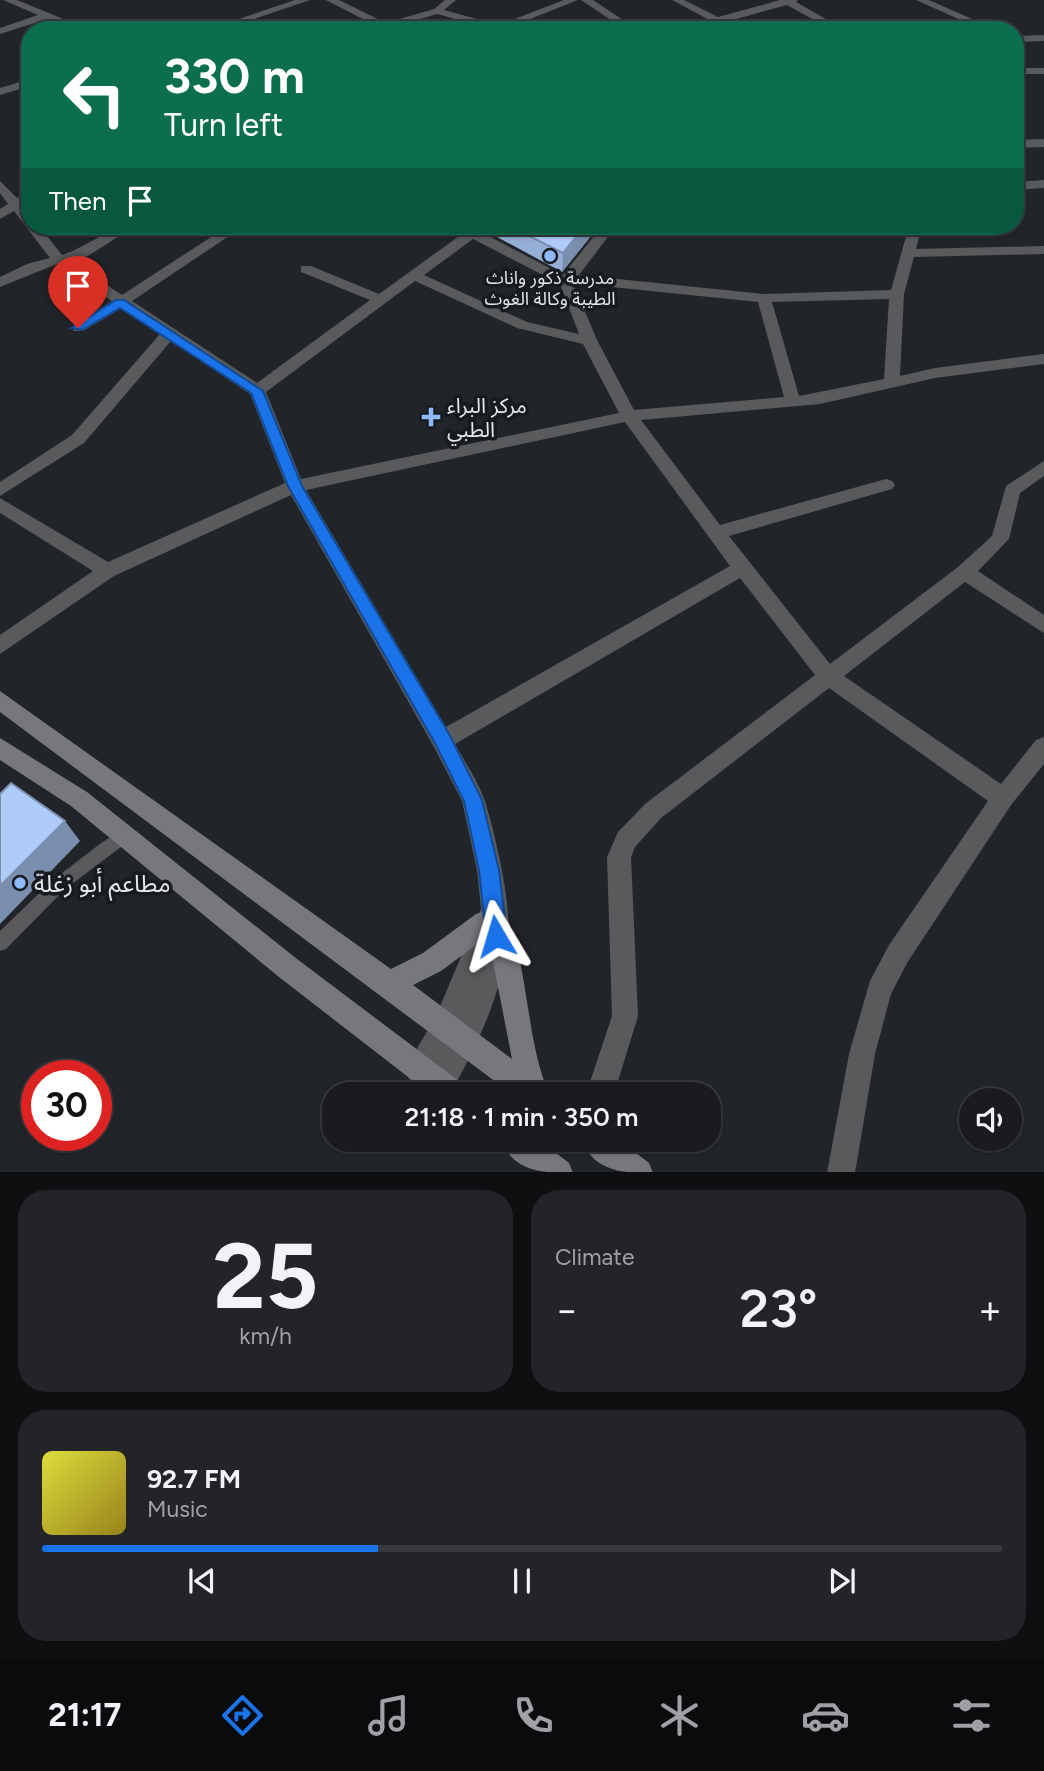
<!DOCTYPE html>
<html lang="en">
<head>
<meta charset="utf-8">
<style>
	:root { --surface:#191b1f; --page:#222428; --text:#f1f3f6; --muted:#9fa1a4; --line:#37393d; --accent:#1a73e8 }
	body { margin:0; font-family:Figtree,"Noto Sans Arabic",sans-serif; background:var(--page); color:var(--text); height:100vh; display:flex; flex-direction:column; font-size:26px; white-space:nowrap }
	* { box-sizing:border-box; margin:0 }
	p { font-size:23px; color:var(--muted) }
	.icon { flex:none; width:38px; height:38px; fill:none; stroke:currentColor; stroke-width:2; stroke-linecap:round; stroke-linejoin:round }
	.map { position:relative; height:1172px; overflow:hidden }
	.drawer { display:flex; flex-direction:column; gap:18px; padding:18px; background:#0e0f11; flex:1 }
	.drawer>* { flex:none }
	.top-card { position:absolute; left:21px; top:21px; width:1003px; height:214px; border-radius:28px; box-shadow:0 2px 5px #0004,0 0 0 2px var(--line); background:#0b6e4f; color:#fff; overflow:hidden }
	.buttons { position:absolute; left:959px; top:1088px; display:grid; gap:14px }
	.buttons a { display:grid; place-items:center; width:63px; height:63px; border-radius:50%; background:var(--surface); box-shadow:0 2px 5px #0004,0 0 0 2px var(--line); font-size:35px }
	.speed { position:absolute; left:21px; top:1060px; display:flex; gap:14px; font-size:35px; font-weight:700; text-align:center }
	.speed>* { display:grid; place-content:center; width:91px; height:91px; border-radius:50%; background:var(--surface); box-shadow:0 2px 5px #0004,0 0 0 2px var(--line); line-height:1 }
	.speed .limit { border:10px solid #d22; background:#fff; color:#111 }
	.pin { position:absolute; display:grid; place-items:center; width:60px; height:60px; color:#fff; margin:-72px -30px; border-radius:50% 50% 50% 0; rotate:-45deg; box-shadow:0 0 7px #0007 }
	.pin .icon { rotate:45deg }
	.me { position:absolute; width:77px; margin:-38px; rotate:353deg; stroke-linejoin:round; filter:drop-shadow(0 0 5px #0008) }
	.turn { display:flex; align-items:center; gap:24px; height:147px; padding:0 28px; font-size:32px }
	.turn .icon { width:91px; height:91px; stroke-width:2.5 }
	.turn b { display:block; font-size:49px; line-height:60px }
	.then { display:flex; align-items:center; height:66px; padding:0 28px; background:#0003; gap:14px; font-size:26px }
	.big { font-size:52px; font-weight:600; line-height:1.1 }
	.drawer .tile { flex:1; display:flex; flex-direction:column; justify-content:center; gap:10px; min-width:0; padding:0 24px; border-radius:28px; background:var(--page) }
	.drawer .dial { align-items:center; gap:0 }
	.dial b { font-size:91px; line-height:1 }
	.song { display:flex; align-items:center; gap:21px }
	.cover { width:84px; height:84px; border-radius:10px; background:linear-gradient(135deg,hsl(60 70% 55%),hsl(50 70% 35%)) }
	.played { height:7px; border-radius:4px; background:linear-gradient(90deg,var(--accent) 35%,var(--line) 35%) }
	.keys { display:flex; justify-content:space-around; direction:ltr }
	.heat { display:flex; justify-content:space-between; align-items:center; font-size:38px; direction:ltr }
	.drawer .tiles { flex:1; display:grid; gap:18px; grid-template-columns:1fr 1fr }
	.tile:last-child { grid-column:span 2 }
	.trip { position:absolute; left:322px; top:1082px; width:399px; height:70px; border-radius:28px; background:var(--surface); box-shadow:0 2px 5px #0004,0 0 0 2px var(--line); font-weight:600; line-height:70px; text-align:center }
	.tab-bar { display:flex; height:112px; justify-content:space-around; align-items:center; background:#0a0b0c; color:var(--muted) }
	.tab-bar .icon { width:49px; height:49px }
	.tab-bar .on { color:var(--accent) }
	.tab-bar b { font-size:32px; color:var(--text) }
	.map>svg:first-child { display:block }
</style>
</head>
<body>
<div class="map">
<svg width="1044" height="1173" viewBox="0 0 1044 1173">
	<rect width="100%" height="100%" fill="#212429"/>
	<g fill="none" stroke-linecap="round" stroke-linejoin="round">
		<path fill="#585a5c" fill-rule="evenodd" d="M124 829 129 831 131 836 129 841 64 890 6 949 0 951V931L53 880 101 843Z"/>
		<g fill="#585a5c" fill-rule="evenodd">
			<path d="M3 0H17L90 30H75L47 19 0 34V28L38 15Z"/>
			<path d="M295 0H310L222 30H206Z"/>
			<path d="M326 0H339L386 23 434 9 445 0H456L444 10 499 25 564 0H578L510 27 513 30H495L437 14 394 27 398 30H384Z"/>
			<path d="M581 0H593L638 30H626Z"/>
			<path d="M672 0H684L718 17 780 0H798L796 2 845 30H832L787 5 725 22 731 26 726 29Z"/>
			<path d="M916 0H929L997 30H983Z"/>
			<path d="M1044 35V41L1015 42V36Z"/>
			<rect x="1015" y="68" width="29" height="6"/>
			<path d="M30 79V86L0 95V88Z"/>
			<path d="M1044 139V147L1015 148V140Z"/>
			<path d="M1044 180V188L1015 190V182Z"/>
			<path d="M0 181 17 198 30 191V201L23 205 30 213V226H39L62 255C88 247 108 226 135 226L88 256 70 261 122 295 228 226H244L132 301 257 383 370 300 301 272V266H311L379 294 473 226H488L481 232 563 275 602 226H616L579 275 764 294 891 290 907 233 886 226H922L916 249 1044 246V254L914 257 904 294 900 376 935 368 1044 354V364L935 378 820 404 641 420 720 525 886 479 892 481 895 485 892 489 729 536 830 664 958 567 992 536 1006 486 1044 461V476L1020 493 1009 539 978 571 1044 615V633L965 582 844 676 1001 784 1036 740 1044 737V764L1011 805 907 963 891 994 875 1054 855 1173H827L849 1054 870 981 889 945 988 801 829 688 661 818 635 847 631 857 638 1016 614 1094H586L612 1016 607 857 618 832 645 804 815 675 740 578 455 744C465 762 478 781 485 801 495 834 512 904 508 939 502 994 477 1046 450 1094H430L426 1084 429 1079 419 1083 409 1079 405 1069 436 1016 481 909 477 870 462 801 434 747 291 495 114 576 0 654V635L93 571 0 513V498L108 562 285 483 250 394 171 341 84 443 0 496V482L72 435 160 334 122 308 83 331H73V325L112 301 57 264 0 287V277L27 264 50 258 14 211 0 219V209L8 204 0 193ZM473 239 560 284 579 334 527 322 424 275ZM415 281 517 328 583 344 619 413 301 479 266 392ZM573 283 758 302 784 397 634 410 597 340ZM889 299 884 379 799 396 772 302ZM625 422 730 566 446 727 306 490Z"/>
		</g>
		<g fill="#76787d" fill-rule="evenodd">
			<path d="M0 691 391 969 423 953 476 914 485 911 506 915C530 972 525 1037 549 1094H512L0 712ZM488 936 512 1059 413 985 441 971Z"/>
			<path d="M0 738 87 792 297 959 463 1084 467 1094H430L279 977 71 806 0 760Z"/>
			<path d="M500 1139H538L569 1163 573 1173C543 1173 513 1172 500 1139Z"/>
			<path d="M581 1139H618L649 1163 653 1173C623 1173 594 1172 581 1139Z"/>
		</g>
	</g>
	<path fill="#96afd6" d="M485 226H599L562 272 486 231Z"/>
	<g fill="#7a8fae">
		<path d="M585 226H599L562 272 563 253Z"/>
		<path d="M65 821 80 841 0 924V886Z"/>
	</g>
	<g fill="#afccf9" stroke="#7a8fae" stroke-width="2">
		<path d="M509 226H585L563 253Z"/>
		<path d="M11 783 65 821 0 886V794Z"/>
	</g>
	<path fill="#1a73e8" stroke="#114b97" stroke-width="2" d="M116 300H124L263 391 302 486 449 734 482 800 499 870 507 936 504 943 496 946 489 943 486 936 479 870 464 801 436 745 288 486 251 393 120 308 82 330 71 328Z"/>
	<g fill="#8eb9fd" stroke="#171a1f" stroke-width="2.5">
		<circle cx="550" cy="256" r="7"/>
		<path d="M427.5 406.5h7v7h7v7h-7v7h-7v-7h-7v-7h7z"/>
		<circle cx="20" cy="883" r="7"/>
	</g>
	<g text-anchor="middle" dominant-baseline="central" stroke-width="7" stroke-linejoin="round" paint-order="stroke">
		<g font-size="18" fill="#e4e7ea" stroke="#171a1f">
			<text x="550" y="278">مدرسة ذكور واناث<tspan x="550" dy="21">الطيبة وكالة الغوث</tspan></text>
		</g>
		<g font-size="21" fill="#e4e7ea" stroke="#171a1f" text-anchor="start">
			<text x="447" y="405">مركز البراء<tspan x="447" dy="24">الطبي</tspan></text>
		</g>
		<g font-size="24" fill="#e4e7ea" stroke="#171a1f" text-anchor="start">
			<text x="34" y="883">مطاعم أبو زغلة</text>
		</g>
	</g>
</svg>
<div class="buttons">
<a><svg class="icon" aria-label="sound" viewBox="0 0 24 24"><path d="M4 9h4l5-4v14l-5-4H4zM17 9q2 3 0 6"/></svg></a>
</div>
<div class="speed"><div class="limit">30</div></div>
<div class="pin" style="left:78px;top:328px;background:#d93025"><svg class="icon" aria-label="arrive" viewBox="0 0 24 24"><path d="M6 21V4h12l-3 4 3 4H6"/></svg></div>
<svg class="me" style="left:496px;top:936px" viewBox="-20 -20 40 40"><path d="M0-17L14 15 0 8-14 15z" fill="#1a73e8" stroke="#fff" stroke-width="4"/></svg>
<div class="trip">21:18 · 1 min · 350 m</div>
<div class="top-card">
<div class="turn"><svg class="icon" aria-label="left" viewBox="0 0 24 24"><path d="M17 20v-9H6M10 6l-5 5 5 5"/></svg><div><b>330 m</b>Turn left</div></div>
<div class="then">Then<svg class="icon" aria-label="arrive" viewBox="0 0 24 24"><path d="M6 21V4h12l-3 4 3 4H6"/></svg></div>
</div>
</div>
<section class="drawer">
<div class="tiles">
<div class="tile dial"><b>25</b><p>km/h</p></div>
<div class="tile"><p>Climate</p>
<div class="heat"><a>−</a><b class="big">23°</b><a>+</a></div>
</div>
<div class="tile">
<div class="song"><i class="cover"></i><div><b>92.7 FM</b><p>Music</p></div></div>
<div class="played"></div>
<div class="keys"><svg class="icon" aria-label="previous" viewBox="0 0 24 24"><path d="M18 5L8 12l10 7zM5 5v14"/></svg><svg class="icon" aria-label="pause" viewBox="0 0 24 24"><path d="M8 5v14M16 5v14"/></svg><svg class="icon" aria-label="next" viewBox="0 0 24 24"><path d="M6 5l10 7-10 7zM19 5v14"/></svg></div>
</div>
</div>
</section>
<nav class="tab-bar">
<b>21:17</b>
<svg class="icon on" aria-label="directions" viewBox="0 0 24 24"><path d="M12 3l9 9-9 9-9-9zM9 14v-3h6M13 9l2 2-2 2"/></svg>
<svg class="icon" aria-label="music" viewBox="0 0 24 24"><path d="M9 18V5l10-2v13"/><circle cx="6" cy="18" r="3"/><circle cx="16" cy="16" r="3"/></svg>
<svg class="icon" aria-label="phone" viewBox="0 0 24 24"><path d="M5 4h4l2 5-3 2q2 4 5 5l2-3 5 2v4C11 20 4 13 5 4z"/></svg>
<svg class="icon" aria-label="climate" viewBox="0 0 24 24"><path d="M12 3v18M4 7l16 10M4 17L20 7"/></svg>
<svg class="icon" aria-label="car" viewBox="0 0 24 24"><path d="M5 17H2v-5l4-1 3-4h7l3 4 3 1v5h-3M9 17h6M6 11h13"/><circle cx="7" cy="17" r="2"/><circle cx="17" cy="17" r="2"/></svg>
<svg class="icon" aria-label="filters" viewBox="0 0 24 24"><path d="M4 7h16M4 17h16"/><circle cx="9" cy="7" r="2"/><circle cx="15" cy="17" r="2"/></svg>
</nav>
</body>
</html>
